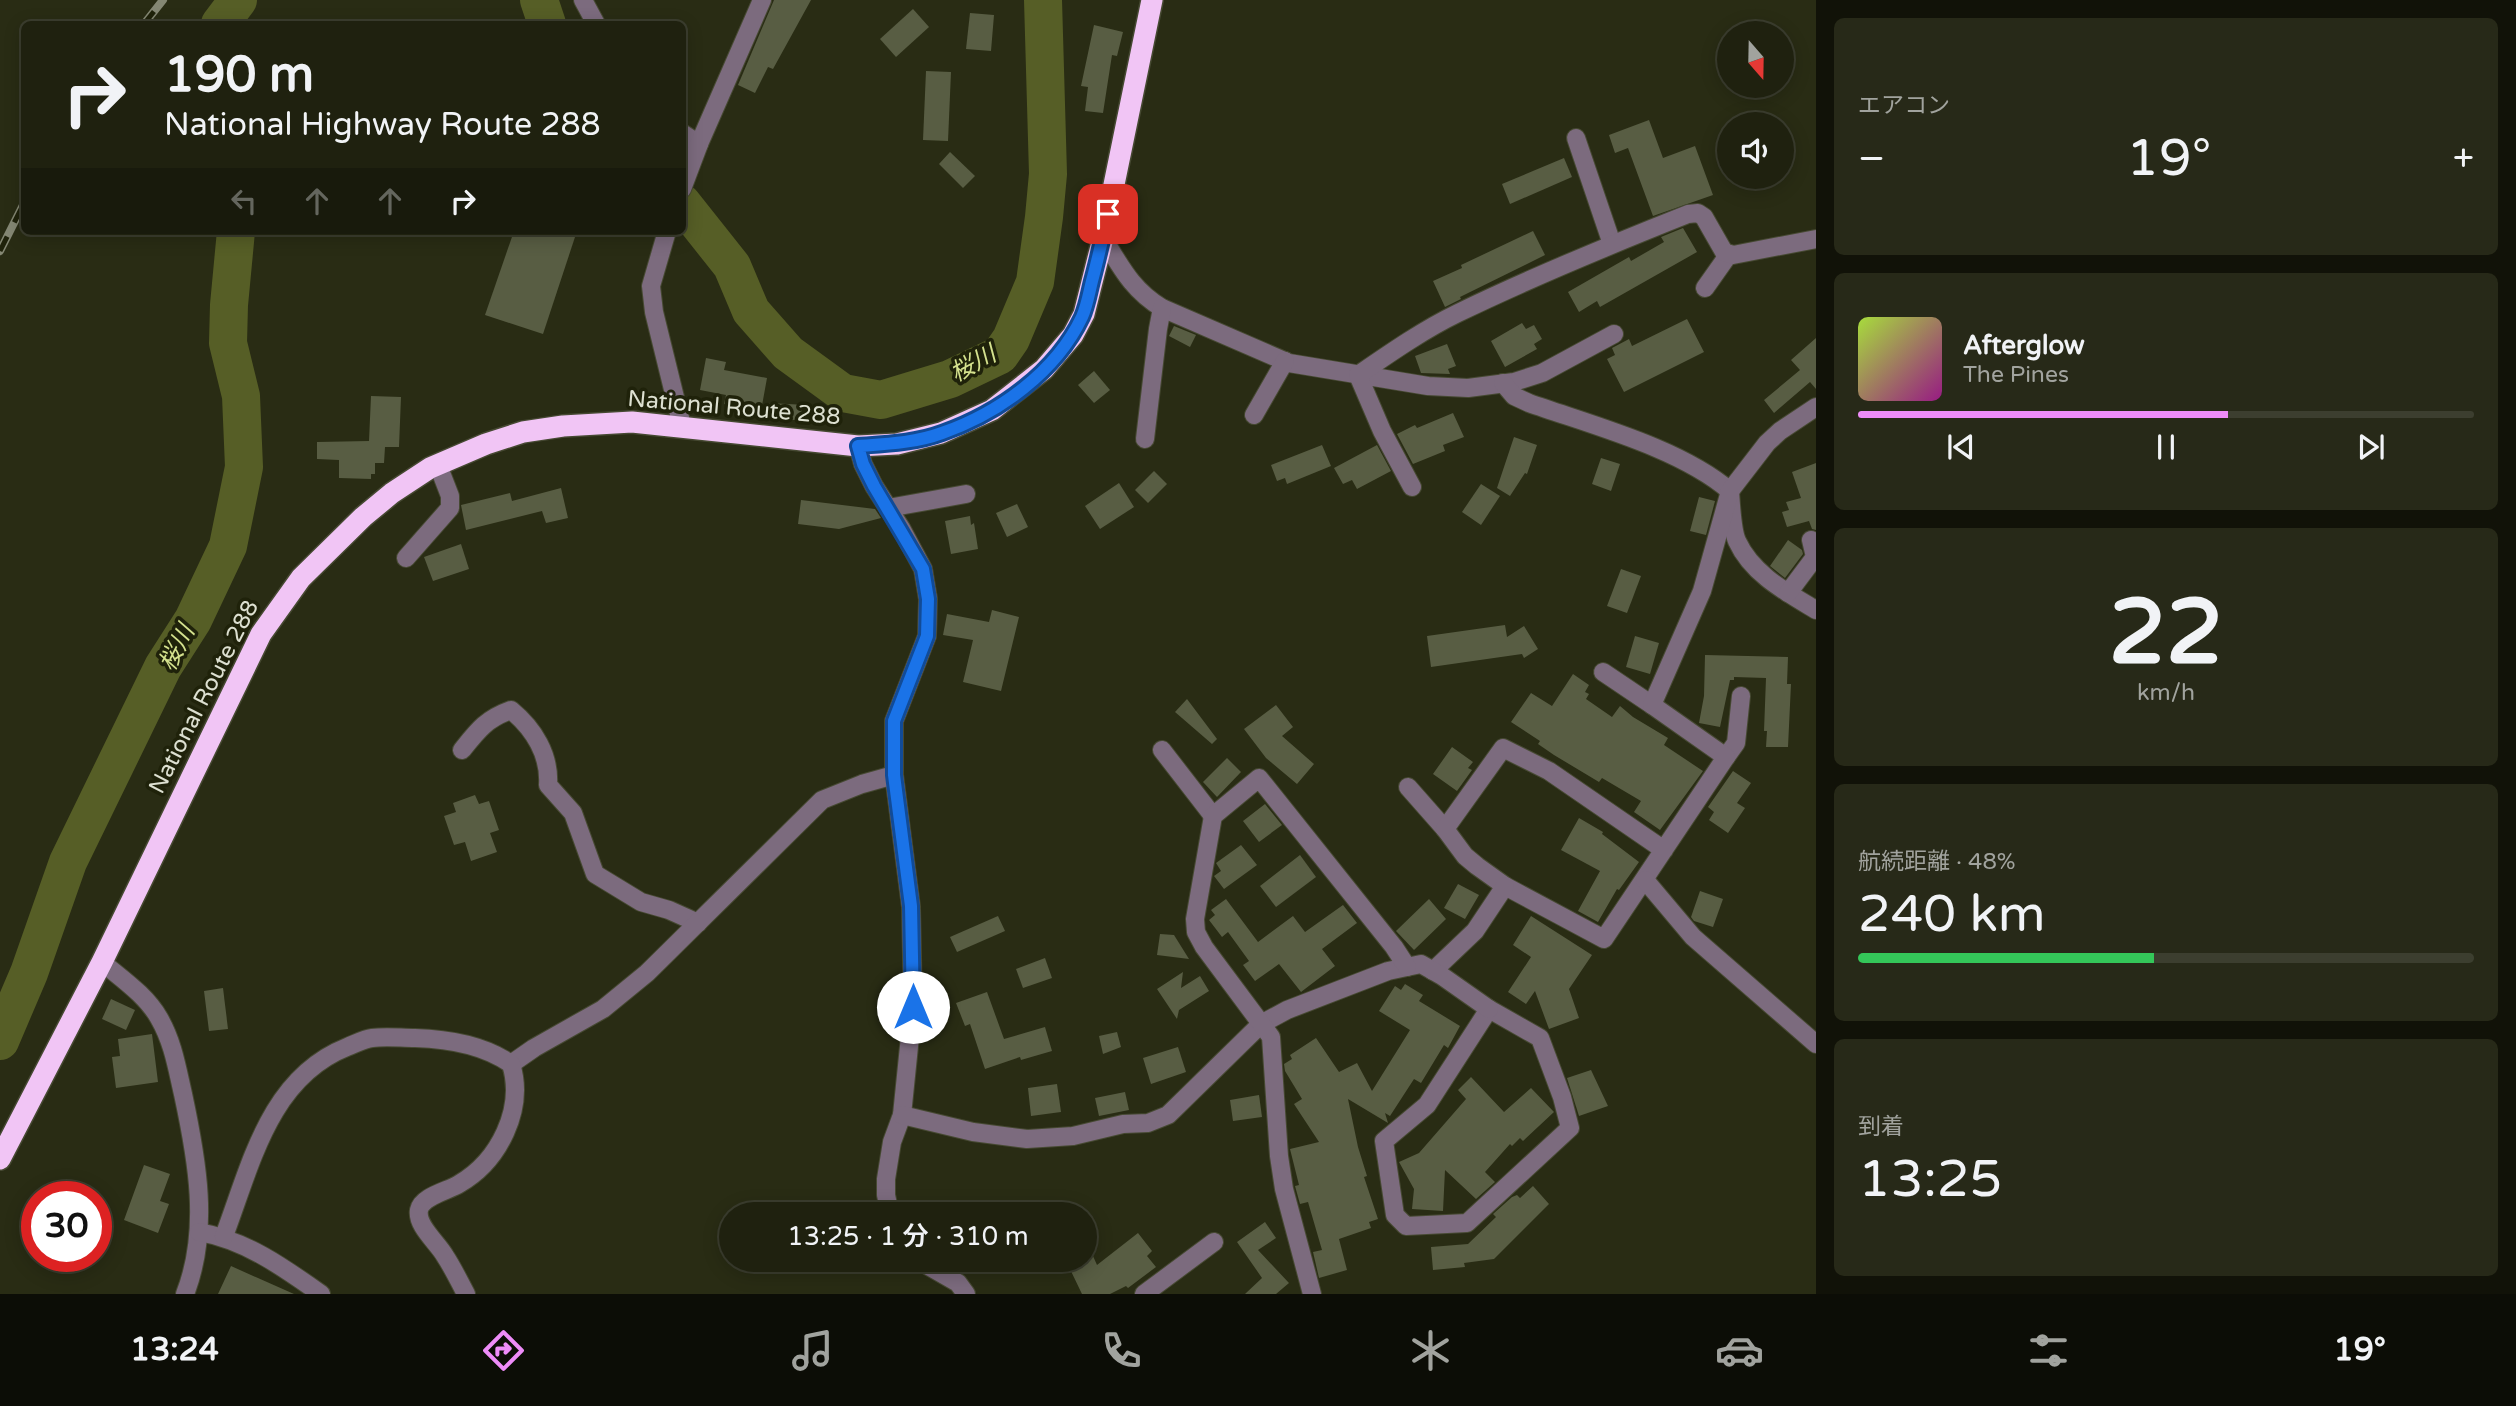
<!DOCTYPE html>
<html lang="ja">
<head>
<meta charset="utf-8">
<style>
	:root { --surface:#1f210f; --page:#272918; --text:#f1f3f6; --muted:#a1a39e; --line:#3c3e2f; --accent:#ee8cf8 }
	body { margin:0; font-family:"Varela Round","Noto Sans JP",sans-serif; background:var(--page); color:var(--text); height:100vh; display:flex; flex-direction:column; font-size:26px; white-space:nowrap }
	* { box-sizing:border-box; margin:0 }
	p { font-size:23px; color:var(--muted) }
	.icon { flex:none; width:38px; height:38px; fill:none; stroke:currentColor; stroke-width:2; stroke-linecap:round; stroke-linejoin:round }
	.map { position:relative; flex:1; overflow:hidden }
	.details { display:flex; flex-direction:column; gap:18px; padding:18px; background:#111208; width:700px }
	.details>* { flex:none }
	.banner { position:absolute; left:21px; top:21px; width:665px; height:214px; border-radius:10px; box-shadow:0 4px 18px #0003,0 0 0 2px var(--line); background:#1f210f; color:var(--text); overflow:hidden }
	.needle { width:46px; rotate:160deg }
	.fabs { position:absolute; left:1717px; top:21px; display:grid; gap:14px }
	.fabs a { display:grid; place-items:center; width:77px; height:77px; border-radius:50%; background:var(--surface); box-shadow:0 4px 18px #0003,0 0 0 2px var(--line); font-size:35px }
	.speed { position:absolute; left:21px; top:1181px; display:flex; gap:14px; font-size:35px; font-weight:700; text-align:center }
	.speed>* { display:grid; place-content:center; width:91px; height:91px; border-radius:50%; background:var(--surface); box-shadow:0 4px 18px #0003,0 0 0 2px var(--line); line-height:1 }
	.speed .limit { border:10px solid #d22; background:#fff; color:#111 }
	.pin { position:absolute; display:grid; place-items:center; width:60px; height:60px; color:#fff; margin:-30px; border-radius:14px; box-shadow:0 4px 10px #0006 }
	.me { position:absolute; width:77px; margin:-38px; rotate:0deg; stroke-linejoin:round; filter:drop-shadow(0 0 5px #0008) }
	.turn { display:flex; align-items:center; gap:24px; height:147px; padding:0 28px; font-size:32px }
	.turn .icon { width:91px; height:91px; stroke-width:2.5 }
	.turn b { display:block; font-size:49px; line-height:60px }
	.lanes { display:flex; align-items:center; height:66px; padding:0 28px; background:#0003; justify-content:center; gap:35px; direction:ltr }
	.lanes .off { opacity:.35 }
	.big { font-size:52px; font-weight:600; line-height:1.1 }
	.details .card { flex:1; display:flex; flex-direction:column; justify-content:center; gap:10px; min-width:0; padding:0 24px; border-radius:10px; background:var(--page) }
	.details .dial { align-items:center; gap:0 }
	.dial b { font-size:91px; line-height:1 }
	.song { display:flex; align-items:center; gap:21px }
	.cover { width:84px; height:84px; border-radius:10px; background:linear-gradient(135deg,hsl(80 70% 55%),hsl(310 70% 35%)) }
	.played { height:7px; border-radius:4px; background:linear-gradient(90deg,var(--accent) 60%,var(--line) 60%) }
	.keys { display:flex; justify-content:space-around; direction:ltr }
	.heat { display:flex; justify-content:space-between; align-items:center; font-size:38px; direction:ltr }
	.charge { height:10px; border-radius:5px; background:linear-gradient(90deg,#34c759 48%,var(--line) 0) }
	.trip { position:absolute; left:719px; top:1202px; width:378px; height:70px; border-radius:35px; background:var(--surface); box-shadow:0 4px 18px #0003,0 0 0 2px var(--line); font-weight:600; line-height:70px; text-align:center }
	.tab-bar { display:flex; height:112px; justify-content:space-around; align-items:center; background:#0c0d06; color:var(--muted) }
	.tab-bar .icon { width:49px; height:49px }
	.tab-bar .selected { color:var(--accent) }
	.tab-bar b { font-size:32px; color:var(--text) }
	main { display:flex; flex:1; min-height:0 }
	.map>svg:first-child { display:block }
</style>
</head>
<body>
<main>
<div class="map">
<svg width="1816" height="1294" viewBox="0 0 1816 1294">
	<rect width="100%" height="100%" fill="#292c14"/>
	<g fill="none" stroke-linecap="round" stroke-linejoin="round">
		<g stroke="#565e26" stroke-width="38">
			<path d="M539 0 547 24"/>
			<path d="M220 24 238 0"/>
			<path d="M682 203 732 266 751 311 788 353 843 393 881 400 950 379 1000 355 1011 339 1035 282 1044 217 1048 174 1043 0"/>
			<path d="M0 1041 29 973 68 862 163 667 193 620 228 546 244 467 241 396 228 343 229 305 236 231"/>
		</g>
	</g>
	<g fill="#585d43">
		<path d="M774 0H811L773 69 768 67 755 93 738 85Z"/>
		<path d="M913 9 929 27 896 57 880 39Z"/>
		<path d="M970 13 994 15 991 51 966 49Z"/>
		<path d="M1094 25 1123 32 1117 56 1112 55 1103 113 1085 111 1088 87 1081 86Z"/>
		<path d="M926 71 951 72 948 141 923 140Z"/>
		<path d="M1649 120 1663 158 1695 146 1713 195 1653 216 1628 148 1615 153 1609 135Z"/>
		<path d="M950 152 975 176 963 188 939 164Z"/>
		<path d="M1564 158 1572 177 1510 204 1502 184Z"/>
		<path d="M1683 228 1697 252 1600 307 1597 301 1579 312 1568 292 1629 257 1631 261 1664 242 1661 237Z"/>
		<path d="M514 231H577L543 334 485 315Z"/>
		<path d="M1533 231 1545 255 1460 297 1461 299 1445 307 1433 281 1462 268 1461 265Z"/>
		<path d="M1687 319 1704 352 1624 392 1607 359 1615 355 1612 348 1629 339 1632 346Z"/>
		<path d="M1522 323 1526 329 1534 325 1542 339 1534 344 1537 349 1505 367 1491 341Z"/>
		<path d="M1174 326 1196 335 1190 347 1169 336Z"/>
		<path d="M1816 338V389L1810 382 1774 413 1764 400 1800 370 1791 360Z"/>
		<path d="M1447 344 1456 366 1448 369 1450 374 1421 373 1415 356Z"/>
		<path d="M706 358 726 362 724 370 767 378 761 411 724 404 726 395 700 390Z"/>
		<path d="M1094 371 1110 390 1094 403 1078 385Z"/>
		<path d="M371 396 401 397 399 447H385L384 463H375V474H371V479L339 478V460L317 459V442L369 441Z"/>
		<path d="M768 403 826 406 825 421 767 419Z"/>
		<path d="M1453 413 1464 437 1443 445 1445 451 1413 464 1397 434 1415 425 1417 428Z"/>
		<path d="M1514 437 1537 445 1527 474 1525 473 1510 496 1497 488Z"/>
		<path d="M1322 445 1331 466 1287 484 1285 478 1277 481 1271 465Z"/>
		<path d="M1377 445 1391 471 1357 489 1352 480 1343 484 1334 468Z"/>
		<path d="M1601 458 1620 464 1611 491 1592 484Z"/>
		<path d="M1816 463V530L1812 529 1809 521 1787 527 1782 512 1789 510 1786 502 1801 498 1792 472Z"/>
		<path d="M1154 471 1167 484 1148 503 1135 490Z"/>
		<path d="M1119 483 1134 507 1100 529 1085 506Z"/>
		<path d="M1481 484 1500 496 1481 525 1462 512Z"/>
		<path d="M561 488 568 518 546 523 542 511 466 530 461 505 510 493 512 501Z"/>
		<path d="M1699 497 1715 501 1706 535 1690 531Z"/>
		<path d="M801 500 875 509 881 518 839 529 798 524Z"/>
		<path d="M1017 504 1028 527 1007 537 996 513Z"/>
		<path d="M970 516 971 525 974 523 978 549 951 554 945 521Z"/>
		<path d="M1788 540 1802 550 1803 554 1785 578 1770 566Z"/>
		<path d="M461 544 469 569 433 581 424 557Z"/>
		<path d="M1621 569 1641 576 1627 613 1607 606Z"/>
		<path d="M992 610 1019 617 1001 691 963 682 973 640 943 635 947 614 989 622Z"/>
		<path d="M1505 625 1507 637 1524 626 1538 649 1524 658 1522 654 1431 667 1427 636Z"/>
		<path d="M1635 636 1659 643 1650 674 1626 667Z"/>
		<path d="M1705 655 1788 657 1787 684H1791L1788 747H1766L1767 731H1764L1766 678 1734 677V680H1730L1720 727 1699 723 1704 696Z"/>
		<path d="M1573 674 1589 685 1585 692 1589 694 1586 699 1612 717 1620 706 1633 717 1668 738 1664 745 1703 771 1660 830 1634 812 1641 801 1602 778 1599 782 1554 755 1538 744 1540 741 1511 722 1531 693 1552 706Z"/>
		<path d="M1187 699 1217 739 1212 744 1175 712Z"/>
		<path d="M1276 705 1293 727 1282 736 1314 764 1297 784 1266 758 1244 729Z"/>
		<path d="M1452 747 1473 762 1468 768 1472 770 1457 791 1433 774Z"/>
		<path d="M1227 758 1241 772 1217 797 1203 782Z"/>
		<path d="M1733 771 1751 783 1737 803 1745 808 1728 833 1709 820 1714 812 1708 807Z"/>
		<path d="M475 795 479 804 489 801 499 830 490 833 497 852 471 861 465 842 454 845 444 816 456 812 453 803Z"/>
		<path d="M1265 804 1282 825 1259 842 1243 821Z"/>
		<path d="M1579 818 1603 832 1602 834 1639 862 1619 890 1617 889 1598 922 1578 911 1600 871 1561 850Z"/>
		<path d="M1241 845 1257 865 1224 889 1214 876 1221 871 1216 863Z"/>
		<path d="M1300 855 1316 877 1276 907 1260 886Z"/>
		<path d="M1458 884 1479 895 1465 919 1444 908Z"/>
		<path d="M1700 891 1723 899 1713 927 1694 921 1691 917Z"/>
		<path d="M1226 899 1258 942 1293 916 1305 932 1343 905 1357 923 1322 949 1335 966 1301 992 1279 964 1255 981 1243 965 1249 961 1228 932 1222 937 1209 920 1215 915 1211 910Z"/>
		<path d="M1429 899 1446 919 1414 950 1396 931Z"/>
		<path d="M998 916 1005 931 957 952 950 937Z"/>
		<path d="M1531 916 1592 955 1569 989 1579 1018 1549 1029 1535 991 1526 1004 1508 992 1531 957 1513 945Z"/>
		<path d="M1160 934 1174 935 1189 959 1157 955Z"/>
		<path d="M1045 958 1052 978 1023 988 1016 969Z"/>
		<path d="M1183 972 1181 988 1200 976 1209 991 1179 1010 1177 1019 1157 989Z"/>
		<path d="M1405 984 1423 995 1419 1001 1460 1026 1448 1048 1444 1045 1421 1083 1414 1079 1390 1116 1385 1113 1388 1123 1348 1099 1358 1147 1367 1176 1364 1177 1378 1219 1369 1222 1371 1228 1339 1239 1347 1270 1319 1278 1313 1252 1322 1250 1308 1202 1300 1204 1295 1186 1299 1185 1290 1149 1319 1142 1294 1104 1302 1099 1285 1071 1284 1064 1292 1059 1290 1055 1316 1038 1339 1072 1357 1063 1372 1091 1410 1030 1379 1011 1395 986 1401 990Z"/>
		<path d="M223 988 228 1029 209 1031 204 991Z"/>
		<path d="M987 992 1004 1039 1045 1027 1052 1051 1021 1060 1020 1057 985 1069 970 1024 965 1026 956 1003Z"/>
		<path d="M111 999 135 1010 126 1030 102 1019Z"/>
		<path d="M1117 1032 1121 1047 1103 1054 1099 1036Z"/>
		<path d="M152 1034 158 1082 116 1088 112 1057 120 1056 118 1039Z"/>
		<path d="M1178 1047 1186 1072 1151 1084 1143 1058Z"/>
		<path d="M1591 1070 1608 1106 1579 1116 1567 1078Z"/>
		<path d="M1471 1077 1504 1112 1531 1088 1554 1112 1523 1141 1520 1138 1512 1146 1510 1144 1485 1172 1495 1182 1476 1199 1445 1170 1443 1211 1412 1209 1414 1189 1399 1162 1419 1153 1466 1099 1458 1090Z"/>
		<path d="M1057 1084 1061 1112 1031 1116 1028 1088Z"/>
		<path d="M1125 1092 1129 1110 1099 1116 1095 1098Z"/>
		<path d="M1259 1095 1262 1117 1233 1121 1230 1100Z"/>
		<path d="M144 1165 170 1174 160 1201 169 1204 158 1233 124 1220Z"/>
		<path d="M1533 1186 1549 1204 1494 1259 1464 1263 1465 1267 1433 1270 1431 1247 1468 1244 1496 1217 1493 1214 1512 1197 1517 1195 1520 1198Z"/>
		<path d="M1265 1222 1276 1238 1258 1250 1289 1283 1276 1294H1245L1262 1278 1237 1242Z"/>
		<path d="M1138 1233 1152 1251 1147 1256 1156 1267 1128 1288 1126 1286 1110 1294H1082L1069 1267 1093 1256 1097 1265Z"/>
		<path d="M231 1266 251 1275 294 1294H218Z"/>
	</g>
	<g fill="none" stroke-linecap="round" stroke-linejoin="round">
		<g stroke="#464932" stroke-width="20">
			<g id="minor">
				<path d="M583 0 596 24"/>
				<path d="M682 133 699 144"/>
				<path d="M1576 138 1612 244"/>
				<path d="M682 189 699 144 762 0"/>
				<path d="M667 231 651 286 654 312 682 426"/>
				<path d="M1103 238C1121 267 1132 290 1162 308L1289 363 1428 386 1468 388 1514 382 1542 373 1614 334"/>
				<path d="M1705 288 1729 254"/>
				<path d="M1503 383 1514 396 1529 403C1591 425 1680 448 1730 491 1731 504 1732 530 1737 541 1752 574 1786 592 1816 610"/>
				<path d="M1254 415 1285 361"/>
				<path d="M1145 439 1158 329 1162 308"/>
				<path d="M858 446 863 464 874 486 901 528 923 569 928 599 927 636 894 721V775L911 907 913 1007 902 1115 892 1142 886 1179V1195L890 1214"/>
				<path d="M1412 487 1382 431 1358 375C1390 353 1423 330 1458 313 1532 277 1610 245 1688 214L1698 213 1704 217 1724 252 1733 255 1816 239"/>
				<path d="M888 508 966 494"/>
				<path d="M406 558 450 508V496L438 465"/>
				<path d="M1788 593 1815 557 1811 540"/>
				<path d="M1603 672 1652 705"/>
				<path d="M462 750C478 730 486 719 511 710 534 729 550 755 548 785L573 813 595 874 641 902 669 910 698 923"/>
				<path d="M1162 750 1213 816"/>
				<path d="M1726 757 1736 743 1741 696"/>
				<path d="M1408 787 1445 829"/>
				<path d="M1664 850 1549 771 1503 748 1445 829 1465 856 1477 866 1505 886 1604 939 1726 757 1652 705 1702 591 1730 491 1767 443 1780 431 1816 407"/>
				<path d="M1645 880 1693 937 1816 1044"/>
				<path d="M102 962C122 979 146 995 159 1018 173 1042 177 1068 183 1094 197 1159 210 1230 185 1294"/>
				<path d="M1433 971 1475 931 1505 886"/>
				<path d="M1489 1009 1540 1038 1562 1097 1570 1128 1467 1223 1406 1226 1395 1215 1384 1141 1427 1105Z"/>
				<path d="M511 1064 534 1048 603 1009 647 973 822 800 862 784 894 775"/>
				<path d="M902 1115 973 1132 1027 1139 1073 1136 1123 1124 1148 1123 1168 1115 1261 1024 1287 1010 1388 971 1421 964 1442 976 1489 1009"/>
				<path d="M199 1232C245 1240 283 1267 321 1294"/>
				<path d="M224 1236C251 1165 269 1078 347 1047 355 1044 364 1039 372 1038 386 1036 401 1038 415 1038 448 1039 484 1045 511 1064 525 1109 499 1161 459 1184 448 1191 422 1196 419 1210 416 1226 438 1243 445 1256 453 1268 459 1281 466 1294"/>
				<path d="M918 1260 958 1283 966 1294"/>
				<path d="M1144 1294 1214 1242"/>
				<path d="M1312 1294 1284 1189 1279 1156 1271 1037 1204 947 1196 932 1195 919 1213 816 1259 778 1394 947 1407 967"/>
			</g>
		</g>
		<g stroke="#464932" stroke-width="24">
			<path id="highway" d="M0 1159 102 962 261 634 301 578 363 517 392 493 430 468 486 444 523 432 563 426 632 422 858 446 897 444 941 433 992 410 1044 369 1073 335 1084 314 1103 238 1152 0"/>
		</g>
		<use href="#minor" stroke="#7c6b7e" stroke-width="18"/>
		<use href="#highway" stroke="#f1c5f5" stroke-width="21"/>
		<g stroke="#848773" stroke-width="8">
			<g id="rail">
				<path d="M144 24 163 0"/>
				<path d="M0 251 24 203"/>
			</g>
		</g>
		<use href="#rail" stroke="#1f220a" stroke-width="5" stroke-dasharray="16" stroke-linecap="butt"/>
	</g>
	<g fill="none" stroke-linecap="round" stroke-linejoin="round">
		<g stroke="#114b97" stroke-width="18">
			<path id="route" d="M913 1007 911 906 894 775V721L927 636 928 599 923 569 874 486 863 464 858 446C886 444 915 443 942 433 999 413 1056 372 1082 317 1087 306 1089 293 1092 281 1098 259 1103 236 1108 214"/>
		</g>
		<use href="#route" stroke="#1a73e8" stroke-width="12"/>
	</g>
	<g text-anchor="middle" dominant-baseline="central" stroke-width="7" stroke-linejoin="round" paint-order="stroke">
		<g font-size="23" fill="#dde0d1" stroke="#1f220a">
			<text transform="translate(734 408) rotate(5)">National Route 288</text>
			<text transform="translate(204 697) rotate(-63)">National Route 288</text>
		</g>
		<g font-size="24" font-style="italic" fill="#d5e28e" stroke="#1f220a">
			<text transform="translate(973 364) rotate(-29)">桜川</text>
			<text transform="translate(177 648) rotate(-63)">桜川</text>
		</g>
	</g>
</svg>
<div class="fabs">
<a><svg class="needle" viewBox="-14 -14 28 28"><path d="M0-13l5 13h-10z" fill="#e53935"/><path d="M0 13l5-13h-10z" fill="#a1a39e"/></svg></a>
<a><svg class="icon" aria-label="sound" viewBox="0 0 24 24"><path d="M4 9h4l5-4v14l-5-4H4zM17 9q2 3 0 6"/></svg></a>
</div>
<div class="speed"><div class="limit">30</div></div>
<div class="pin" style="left:1108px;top:214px;background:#d93025"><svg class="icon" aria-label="arrive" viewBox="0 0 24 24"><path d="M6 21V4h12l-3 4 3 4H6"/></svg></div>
<svg class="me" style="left:913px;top:1007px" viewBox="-20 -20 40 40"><circle r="19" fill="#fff"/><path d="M0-13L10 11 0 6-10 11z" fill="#1a73e8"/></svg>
<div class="trip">13:25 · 1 分 · 310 m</div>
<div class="banner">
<div class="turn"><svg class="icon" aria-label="right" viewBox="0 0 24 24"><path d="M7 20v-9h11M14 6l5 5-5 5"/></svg><div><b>190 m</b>National Highway Route 288</div></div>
<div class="lanes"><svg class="icon off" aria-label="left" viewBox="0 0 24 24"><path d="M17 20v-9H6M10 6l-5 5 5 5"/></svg><svg class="icon off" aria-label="ahead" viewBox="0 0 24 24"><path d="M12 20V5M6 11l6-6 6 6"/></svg><svg class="icon off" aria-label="ahead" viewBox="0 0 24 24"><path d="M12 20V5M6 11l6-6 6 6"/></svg><svg class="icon" aria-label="right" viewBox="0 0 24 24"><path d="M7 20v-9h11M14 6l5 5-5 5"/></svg></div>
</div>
</div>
<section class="details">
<div class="card"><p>エアコン</p>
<div class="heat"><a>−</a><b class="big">19°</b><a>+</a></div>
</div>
<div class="card">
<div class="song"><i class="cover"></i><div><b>Afterglow</b><p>The Pines</p></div></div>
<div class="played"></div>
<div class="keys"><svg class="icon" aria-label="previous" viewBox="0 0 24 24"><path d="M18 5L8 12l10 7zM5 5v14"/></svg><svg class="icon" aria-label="pause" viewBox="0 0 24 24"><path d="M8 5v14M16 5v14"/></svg><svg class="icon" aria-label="next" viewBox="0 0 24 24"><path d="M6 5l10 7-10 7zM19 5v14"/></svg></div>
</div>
<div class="card dial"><b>22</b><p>km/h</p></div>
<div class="card"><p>航続距離 · 48%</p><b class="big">240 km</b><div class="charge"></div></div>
<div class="card"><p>到着</p><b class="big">13:25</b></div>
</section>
</main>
<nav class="tab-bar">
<b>13:24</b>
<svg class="icon selected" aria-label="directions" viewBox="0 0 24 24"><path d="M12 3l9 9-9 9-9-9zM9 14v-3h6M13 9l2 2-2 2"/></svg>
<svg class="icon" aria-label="music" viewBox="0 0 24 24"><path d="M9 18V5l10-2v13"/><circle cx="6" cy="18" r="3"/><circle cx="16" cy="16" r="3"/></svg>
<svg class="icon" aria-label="phone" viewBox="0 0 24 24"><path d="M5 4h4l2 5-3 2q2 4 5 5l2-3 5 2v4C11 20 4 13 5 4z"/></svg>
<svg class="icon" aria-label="climate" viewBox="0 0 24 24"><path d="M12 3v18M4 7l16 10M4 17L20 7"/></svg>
<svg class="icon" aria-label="car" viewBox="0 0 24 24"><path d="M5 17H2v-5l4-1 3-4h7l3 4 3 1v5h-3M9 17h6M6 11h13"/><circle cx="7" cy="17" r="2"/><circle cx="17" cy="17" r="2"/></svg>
<svg class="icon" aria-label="filters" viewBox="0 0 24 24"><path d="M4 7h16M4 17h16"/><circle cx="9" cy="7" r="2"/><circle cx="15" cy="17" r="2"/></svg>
<b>19°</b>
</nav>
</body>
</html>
